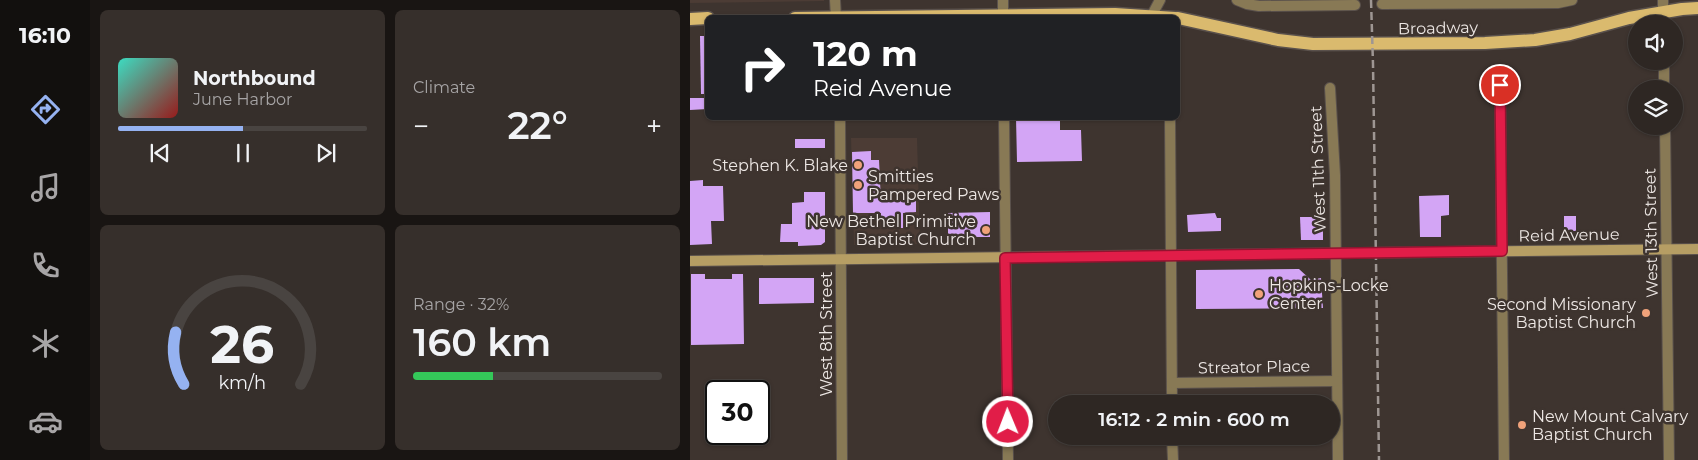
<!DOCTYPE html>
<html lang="en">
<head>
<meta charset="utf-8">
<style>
	:root { --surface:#2e2723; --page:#362f2b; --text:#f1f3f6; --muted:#a7a5a6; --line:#494441; --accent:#95b2f1 }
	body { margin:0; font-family:Montserrat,sans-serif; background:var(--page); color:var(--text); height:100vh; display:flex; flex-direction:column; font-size:19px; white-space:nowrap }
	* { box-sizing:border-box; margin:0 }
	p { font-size:16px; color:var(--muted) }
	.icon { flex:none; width:28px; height:28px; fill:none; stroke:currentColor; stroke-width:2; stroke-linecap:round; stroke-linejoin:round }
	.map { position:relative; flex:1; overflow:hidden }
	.drawer { display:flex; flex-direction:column; gap:10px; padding:10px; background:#191513; width:600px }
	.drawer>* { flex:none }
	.top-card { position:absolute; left:15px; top:15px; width:475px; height:105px; border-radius:8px; box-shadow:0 1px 4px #0004,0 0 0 1px var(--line); background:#202124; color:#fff; overflow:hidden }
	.fabs { position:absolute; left:938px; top:15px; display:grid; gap:10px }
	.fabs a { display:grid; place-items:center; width:55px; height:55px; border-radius:50%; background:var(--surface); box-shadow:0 1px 4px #0004,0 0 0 1px var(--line); font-size:25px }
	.speed { position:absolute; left:15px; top:380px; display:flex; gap:10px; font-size:25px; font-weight:700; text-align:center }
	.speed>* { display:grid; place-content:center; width:65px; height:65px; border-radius:50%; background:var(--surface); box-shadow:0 1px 4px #0004,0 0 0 1px var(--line); line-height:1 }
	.speed .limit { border:2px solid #111; border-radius:8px; background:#fff; color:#111 }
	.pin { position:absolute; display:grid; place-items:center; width:42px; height:42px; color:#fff; margin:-21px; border:2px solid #fff; border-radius:50%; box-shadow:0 1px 5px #0007 }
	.me { position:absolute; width:55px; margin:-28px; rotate:359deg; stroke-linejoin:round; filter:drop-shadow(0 0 4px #0008) }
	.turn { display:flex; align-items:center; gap:18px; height:105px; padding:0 25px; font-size:22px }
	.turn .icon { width:65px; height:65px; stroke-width:2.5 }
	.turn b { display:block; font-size:35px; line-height:42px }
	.big { font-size:38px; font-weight:600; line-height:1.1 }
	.drawer .card { flex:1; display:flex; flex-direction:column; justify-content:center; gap:8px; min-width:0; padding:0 18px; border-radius:8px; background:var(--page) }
	.drawer .dial { align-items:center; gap:0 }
	.dial svg { height:130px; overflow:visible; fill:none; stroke:var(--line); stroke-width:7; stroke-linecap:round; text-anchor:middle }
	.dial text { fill:var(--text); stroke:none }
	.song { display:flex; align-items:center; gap:15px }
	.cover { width:60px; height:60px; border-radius:8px; background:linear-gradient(135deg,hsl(170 70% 55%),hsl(0 70% 35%)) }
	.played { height:5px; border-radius:2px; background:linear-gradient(90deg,var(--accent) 50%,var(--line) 50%) }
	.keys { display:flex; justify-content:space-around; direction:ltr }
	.heat { display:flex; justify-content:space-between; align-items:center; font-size:28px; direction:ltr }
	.charge { height:8px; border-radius:4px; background:linear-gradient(90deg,#34c759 32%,var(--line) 0) }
	.drawer .tiles { flex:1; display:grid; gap:10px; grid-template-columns:repeat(2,1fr) }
	.trip { position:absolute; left:358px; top:395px; width:292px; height:50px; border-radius:25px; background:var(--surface); box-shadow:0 1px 4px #0004,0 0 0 1px var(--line); font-weight:600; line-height:50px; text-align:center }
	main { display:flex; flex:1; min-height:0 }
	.tabs { display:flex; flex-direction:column; width:90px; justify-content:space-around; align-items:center; background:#12100e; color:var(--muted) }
	.tabs .icon { width:35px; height:35px }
	.tabs .selected { color:var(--accent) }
	.tabs b { font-size:22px; color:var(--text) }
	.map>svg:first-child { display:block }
</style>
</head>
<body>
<main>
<nav class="tabs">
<b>16:10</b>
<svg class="icon selected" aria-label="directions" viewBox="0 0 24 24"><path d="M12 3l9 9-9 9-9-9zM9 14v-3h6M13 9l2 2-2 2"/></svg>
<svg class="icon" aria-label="music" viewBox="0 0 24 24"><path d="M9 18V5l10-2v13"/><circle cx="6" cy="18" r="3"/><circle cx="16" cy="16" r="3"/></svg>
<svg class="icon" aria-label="phone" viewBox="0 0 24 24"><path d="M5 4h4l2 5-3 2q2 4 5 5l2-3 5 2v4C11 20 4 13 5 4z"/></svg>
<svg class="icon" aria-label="climate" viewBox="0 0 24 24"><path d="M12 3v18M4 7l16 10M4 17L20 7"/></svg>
<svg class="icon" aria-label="car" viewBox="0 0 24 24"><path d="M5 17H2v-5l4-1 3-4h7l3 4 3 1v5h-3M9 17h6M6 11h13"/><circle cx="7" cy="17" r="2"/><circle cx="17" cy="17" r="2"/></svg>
</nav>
<section class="drawer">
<div class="tiles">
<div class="card">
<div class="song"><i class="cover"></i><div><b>Northbound</b><p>June Harbor</p></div></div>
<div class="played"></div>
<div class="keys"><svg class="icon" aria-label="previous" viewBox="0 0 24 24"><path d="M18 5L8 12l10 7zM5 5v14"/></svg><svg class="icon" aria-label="pause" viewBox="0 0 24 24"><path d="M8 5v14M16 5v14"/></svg><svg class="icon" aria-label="next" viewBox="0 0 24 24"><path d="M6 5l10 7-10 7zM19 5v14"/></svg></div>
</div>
<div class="card"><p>Climate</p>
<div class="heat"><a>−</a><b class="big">22°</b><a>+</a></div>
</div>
<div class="card dial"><svg viewBox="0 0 100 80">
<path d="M14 69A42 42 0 1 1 86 69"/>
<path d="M14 69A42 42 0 0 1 9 37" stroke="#95b2f1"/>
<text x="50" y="56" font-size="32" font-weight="700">26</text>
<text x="50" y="72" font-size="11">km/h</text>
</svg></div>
<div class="card"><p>Range · 32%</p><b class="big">160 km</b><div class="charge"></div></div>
</div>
</section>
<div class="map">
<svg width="1008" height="460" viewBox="0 0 1008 460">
	<rect width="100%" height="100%" fill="#3e342f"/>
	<g fill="#4c3c35">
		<path d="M0 0H134V1L0 3Z"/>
		<path d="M161 138H227L230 244 164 245Z"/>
	</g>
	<g fill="#d3a5f5">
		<path d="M10 36H18V94H11Z"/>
		<path d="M0 98H18V109L0 110Z"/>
		<path d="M326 118H370V130H391L392 161 327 162Z"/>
		<rect x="105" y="139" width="30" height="9"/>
		<path d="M181 151V160H189L191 202 226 201V212L213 213V228H191V213H163L162 152Z"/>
		<path d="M13 180V186H33L34 221H21L22 244 0 245V181Z"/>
		<path d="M114 192H135V242L131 245 108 246V242H90L91 224H102V203L114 202Z"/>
		<path d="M759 195V215L751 216V237H730L729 196Z"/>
		<path d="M300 212V237H258V213Z"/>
		<path d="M525 213 527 218H531V231L498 232 497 215Z"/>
		<rect x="874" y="216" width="12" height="15"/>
		<path d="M610 217H633V240H611Z"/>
		<path d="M609 269 621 280 631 278 633 308 506 309V270Z"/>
		<path d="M1 274H15V279H42V274H53L54 344 1 345Z"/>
		<path d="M69 278H124V303L69 304Z"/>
	</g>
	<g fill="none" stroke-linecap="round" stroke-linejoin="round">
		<g stroke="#5a514c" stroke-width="12">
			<g id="street">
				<path d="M145 0 146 18"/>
				<path d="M313 0V18"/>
				<path d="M547 0 557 4 569 6 665 5"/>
				<path d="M973 0V24"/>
				<path d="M692 4 868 3 882 0"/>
				<path d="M462 15 470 0"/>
				<path d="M974 61V89"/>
				<path d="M810 85 814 460"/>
				<path d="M640 88 645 175 648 460"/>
				<path d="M150 118 152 460"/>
				<path d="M314 118 318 460"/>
				<path d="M480 118 482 404"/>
				<path d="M975 126 979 460"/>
				<path d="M482 383 647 381"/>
				<path d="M482 436 483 460"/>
			</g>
		</g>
		<g stroke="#5a514c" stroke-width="12">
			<path id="secondary" d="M0 261 1008 249"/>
		</g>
		<g stroke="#5a514c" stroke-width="15">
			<g id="primary">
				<path d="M105 18 425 14 485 18"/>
				<path d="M488 18 588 40 623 44 795 43 845 40 880 34 939 18 992 9 1008 8"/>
				<path d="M0 19 18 18"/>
			</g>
		</g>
		<use href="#street" stroke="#887955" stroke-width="10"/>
		<use href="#secondary" stroke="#b69e64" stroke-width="10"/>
		<use href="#primary" stroke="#daba6e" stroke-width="12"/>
		<path stroke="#9e9693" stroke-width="2.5" stroke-dasharray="8 4" stroke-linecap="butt" d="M681 0 683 64 689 460"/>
	</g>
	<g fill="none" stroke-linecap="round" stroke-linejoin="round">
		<g stroke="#92132f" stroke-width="12">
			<path id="route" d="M318 422 315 258 812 251 810 85"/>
		</g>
		<use href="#route" stroke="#e11d48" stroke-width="9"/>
	</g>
	<g fill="#f0a27a" stroke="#3e342f" stroke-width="2">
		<circle cx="168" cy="165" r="5"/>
		<circle cx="168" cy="185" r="5"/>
		<circle cx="296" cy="230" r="5"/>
		<circle cx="569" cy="294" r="5"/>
		<circle cx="956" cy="313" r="5"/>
		<circle cx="832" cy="425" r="5"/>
	</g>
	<g text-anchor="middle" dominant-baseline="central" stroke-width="5" stroke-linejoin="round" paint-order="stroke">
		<g font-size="16" fill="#ede7e4" stroke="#3e342f">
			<text transform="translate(748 28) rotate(-1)">Broadway</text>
			<text transform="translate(628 169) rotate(-92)">West 11th Street</text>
			<text transform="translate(961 233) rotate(-91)">West 13th Street</text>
			<text transform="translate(879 235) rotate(-1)">Reid Avenue</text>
			<text transform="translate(136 334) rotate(-90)">West 8th Street</text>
			<text transform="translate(564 367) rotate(-1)">Streator Place</text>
		</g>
		<g font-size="16" fill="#ede7e4" stroke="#3e342f" text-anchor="end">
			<text x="158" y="165">Stephen K. Blake</text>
			<text x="178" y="176" text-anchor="start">Smitties<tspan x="178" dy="18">Pampered Paws</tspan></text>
			<text x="286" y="221">New Bethel Primitive<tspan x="286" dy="18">Baptist Church</tspan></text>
			<text x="579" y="285" text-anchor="start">Hopkins-Locke<tspan x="579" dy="18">Center</tspan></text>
			<text x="946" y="304">Second Missionary<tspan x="946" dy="18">Baptist Church</tspan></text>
			<text x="842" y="416" text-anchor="start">New Mount Calvary<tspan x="842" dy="18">Baptist Church</tspan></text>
		</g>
	</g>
</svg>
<div class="fabs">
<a><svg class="icon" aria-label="sound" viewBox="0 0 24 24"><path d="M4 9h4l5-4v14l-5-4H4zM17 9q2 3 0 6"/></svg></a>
<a><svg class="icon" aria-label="layers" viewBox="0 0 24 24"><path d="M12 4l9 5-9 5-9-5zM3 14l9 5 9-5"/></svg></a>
</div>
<div class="speed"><div class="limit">30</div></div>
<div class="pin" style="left:810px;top:85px;background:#d93025"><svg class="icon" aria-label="arrive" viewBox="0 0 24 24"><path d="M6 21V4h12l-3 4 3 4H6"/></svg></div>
<svg class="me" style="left:318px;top:422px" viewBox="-20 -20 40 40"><circle r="17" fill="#e11d48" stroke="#fff" stroke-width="3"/><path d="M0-11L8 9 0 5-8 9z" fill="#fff"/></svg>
<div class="trip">16:12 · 2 min · 600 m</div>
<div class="top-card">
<div class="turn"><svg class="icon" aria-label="right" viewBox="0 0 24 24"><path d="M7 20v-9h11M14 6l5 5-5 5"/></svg><div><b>120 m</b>Reid Avenue</div></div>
</div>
</div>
</main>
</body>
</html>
